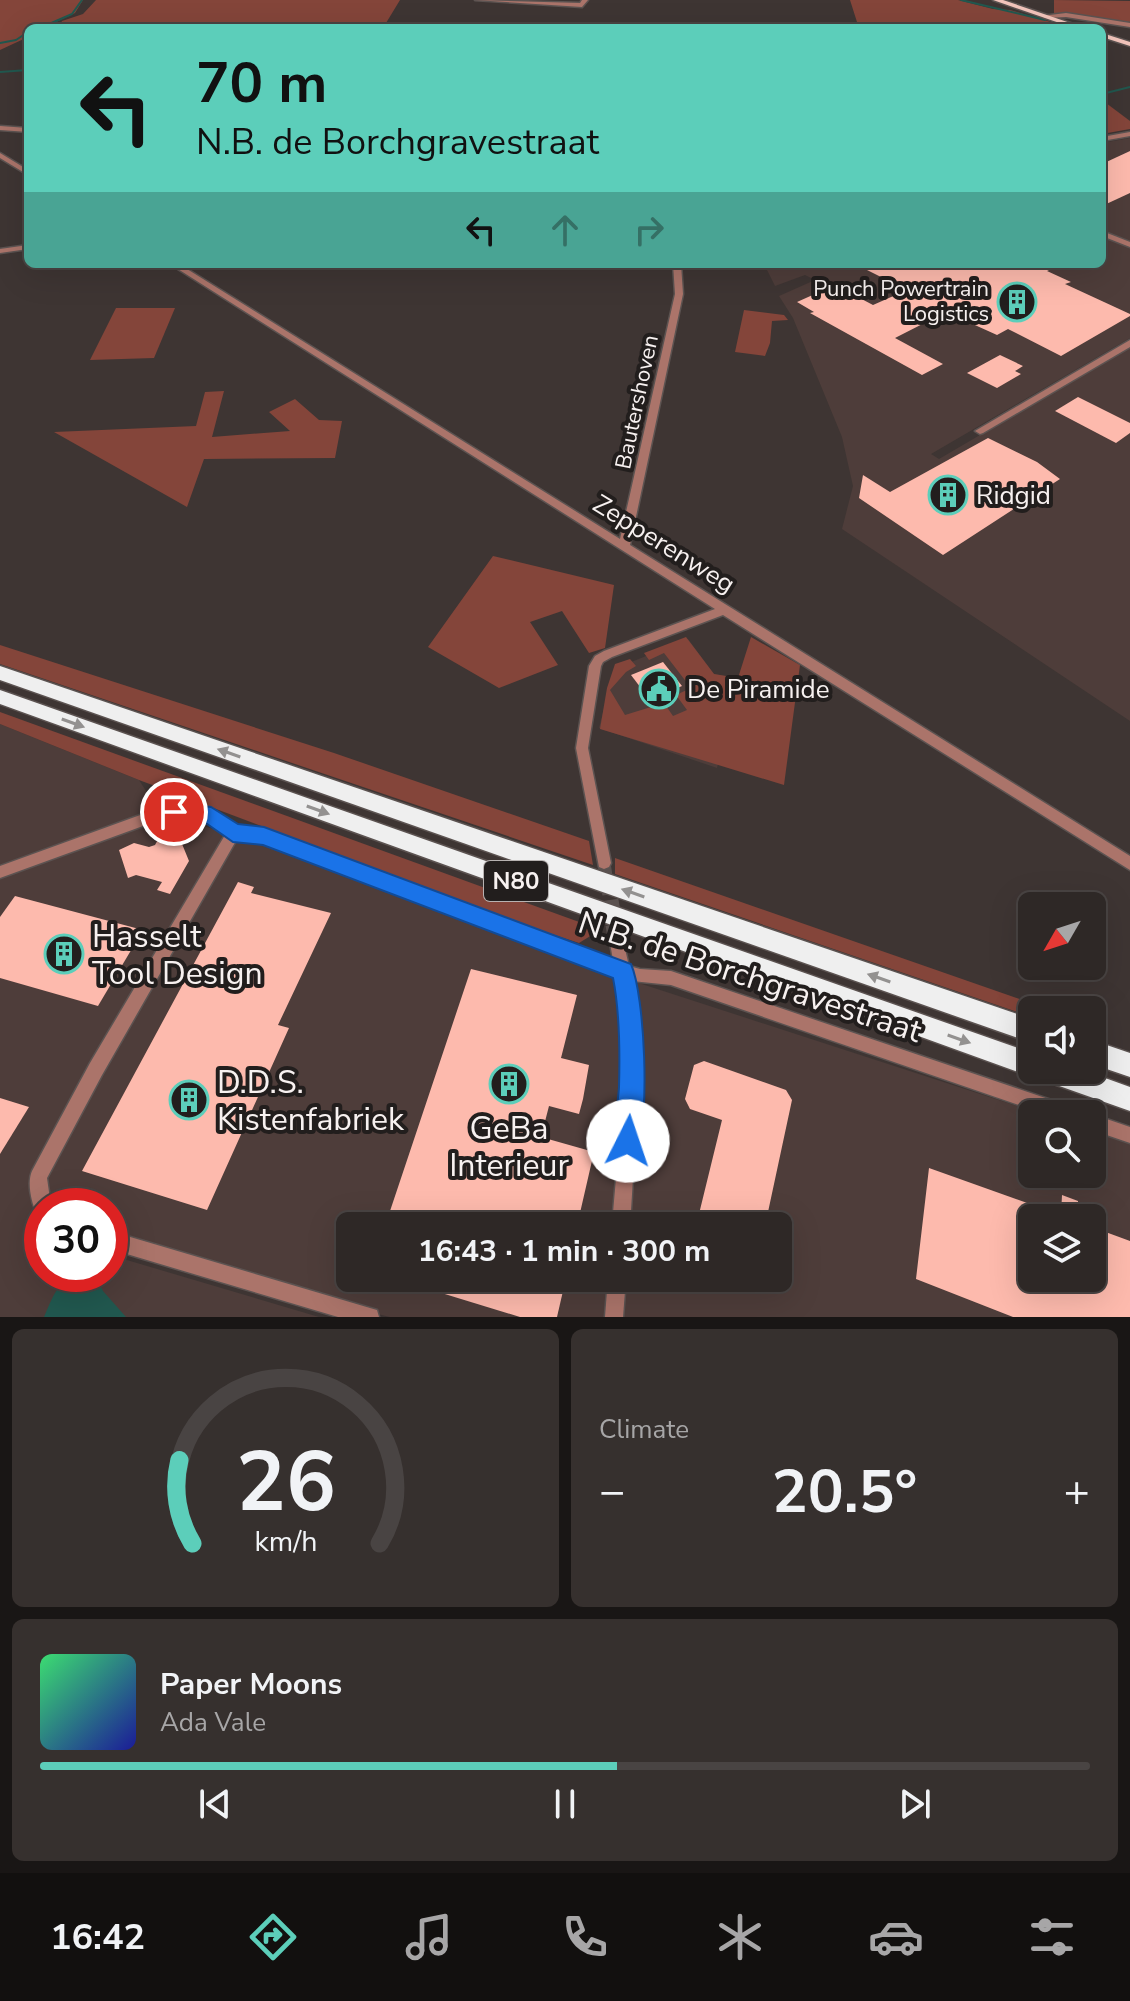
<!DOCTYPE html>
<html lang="en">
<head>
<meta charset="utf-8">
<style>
	:root { --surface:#2e2826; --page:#36302e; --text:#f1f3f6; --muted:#a7a6a7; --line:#494443; --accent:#5cceba }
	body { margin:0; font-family:"Nunito Sans",sans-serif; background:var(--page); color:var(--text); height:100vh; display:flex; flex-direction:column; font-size:30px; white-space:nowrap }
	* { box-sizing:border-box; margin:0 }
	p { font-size:26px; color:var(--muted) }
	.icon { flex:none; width:44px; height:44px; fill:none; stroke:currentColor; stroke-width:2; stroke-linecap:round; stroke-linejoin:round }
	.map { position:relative; height:1317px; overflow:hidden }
	.details { display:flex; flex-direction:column; gap:12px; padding:12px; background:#191615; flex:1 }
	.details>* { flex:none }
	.banner { position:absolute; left:24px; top:24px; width:1082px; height:244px; border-radius:12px; box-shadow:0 8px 32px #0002,0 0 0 2px var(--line); background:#5cceba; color:#111; overflow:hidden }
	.needle { width:52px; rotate:231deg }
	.fabs { position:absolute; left:1018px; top:892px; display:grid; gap:16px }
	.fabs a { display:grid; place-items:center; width:88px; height:88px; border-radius:12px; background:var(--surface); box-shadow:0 8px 32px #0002,0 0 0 2px var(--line); font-size:40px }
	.speed { position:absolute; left:24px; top:1188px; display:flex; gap:16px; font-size:40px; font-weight:700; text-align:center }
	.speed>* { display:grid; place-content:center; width:104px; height:104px; border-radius:50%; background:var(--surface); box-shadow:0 8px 32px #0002,0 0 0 2px var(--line); line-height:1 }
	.speed .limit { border:12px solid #d22; background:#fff; color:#111 }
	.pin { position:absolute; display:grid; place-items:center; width:68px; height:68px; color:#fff; margin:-34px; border:4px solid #fff; border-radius:50%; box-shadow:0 2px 8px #0007 }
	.me { position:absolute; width:88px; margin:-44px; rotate:4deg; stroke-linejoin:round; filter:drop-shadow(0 0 6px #0008) }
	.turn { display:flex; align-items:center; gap:28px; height:168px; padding:0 40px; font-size:36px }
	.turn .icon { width:104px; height:104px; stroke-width:2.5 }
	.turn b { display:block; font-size:56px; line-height:68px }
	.lanes { display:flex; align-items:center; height:76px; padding:0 40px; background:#0003; justify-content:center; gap:40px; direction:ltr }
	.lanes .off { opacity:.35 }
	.big { font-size:60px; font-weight:700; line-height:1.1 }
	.details .card { flex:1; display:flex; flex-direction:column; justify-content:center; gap:12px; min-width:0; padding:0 28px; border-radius:12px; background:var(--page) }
	.details .dial { align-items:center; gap:0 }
	.dial svg { height:208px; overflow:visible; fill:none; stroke:var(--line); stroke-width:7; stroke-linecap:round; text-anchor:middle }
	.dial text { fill:var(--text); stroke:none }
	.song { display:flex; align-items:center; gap:24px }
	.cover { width:96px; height:96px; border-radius:12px; background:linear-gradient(135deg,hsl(140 70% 55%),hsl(240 70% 35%)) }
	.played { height:8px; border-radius:4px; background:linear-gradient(90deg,var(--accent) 55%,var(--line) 55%) }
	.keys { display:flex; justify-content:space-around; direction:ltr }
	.heat { display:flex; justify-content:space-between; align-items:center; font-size:44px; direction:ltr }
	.details .tiles { flex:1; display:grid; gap:12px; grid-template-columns:1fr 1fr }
	.card:last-child { grid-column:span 2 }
	.trip { position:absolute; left:336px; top:1212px; width:456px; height:80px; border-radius:12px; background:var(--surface); box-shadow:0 8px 32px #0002,0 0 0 2px var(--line); font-weight:700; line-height:80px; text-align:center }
	.tabs { display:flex; height:128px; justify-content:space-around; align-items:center; background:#12100f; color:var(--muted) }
	.tabs .icon { width:56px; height:56px }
	.tabs .selected { color:var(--accent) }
	.tabs b { font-size:36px; color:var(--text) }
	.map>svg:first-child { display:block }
</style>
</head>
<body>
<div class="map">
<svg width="1130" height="1317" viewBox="0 0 1130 1317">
	<rect width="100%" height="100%" fill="#3e3533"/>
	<g fill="#4e3d3a" fill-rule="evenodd">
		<path d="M1130 138V242L1102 231V143Z"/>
		<path d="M1102 236 1130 248V338L931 454 939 459 1130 347V721L842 529 853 486 842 437 793 318 779 296 815 280 805 275 775 286 764 264H1102Z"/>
		<path d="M688 639 714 674 738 678 717 768 599 728 614 669Z"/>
		<path d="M0 724 139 780 148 794 150 811 249 839 611 974 1042 1114H1032V1174H1092V1131L1130 1143V1317H390L110 1251V1206H42V1274H110V1255L319 1317H0ZM1032 1218H1092V1278H1032ZM350 1226H778V1278H350Z"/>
	</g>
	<g fill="#84453a">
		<path d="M0 0H83L75 13 54 23 59 27 62 21 83 14 96 0H400L383 28H28V37L0 50Z"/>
		<path d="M850 0H958L993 9 1010 10 1071 28H910L857 22Z"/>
		<path d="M1054 0 1130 1V25L1054 14Z"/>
		<path d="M1102 100 1130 121V129L1102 134Z"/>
		<path d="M116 308H175L154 358 90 360Z"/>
		<path d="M744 310 784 315 788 320 772 321 770 343 765 356 735 352Z"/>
		<path d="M224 391 212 437 290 431 269 412 295 399 319 420 342 421 335 458 204 459 187 507 54 432 196 426 205 392Z"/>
		<path d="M493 556 614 585 605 648 589 653 562 611 530 622 558 665 499 688 428 647Z"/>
		<path d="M686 637 714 674 738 678 751 637 800 665 784 785 600 729 607 688 615 664 630 659 636 666 626 672 610 690 625 715 664 703 673 716 687 710 676 695 691 688 664 653 649 660 644 653Z"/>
		<path d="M0 645 334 753 589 841 593 865 0 664Z"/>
		<path d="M0 712 593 927 592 935 579 943 527 926 139 780 0 724Z"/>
		<path d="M615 858 1051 1010H1032V1017L615 874Z"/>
	</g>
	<path fill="#21584f" d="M76 1274H95L103 1291 126 1317H44C52 1299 57 1282 76 1274Z"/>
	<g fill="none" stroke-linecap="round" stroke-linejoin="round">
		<g stroke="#21584f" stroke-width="2">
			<path d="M961 0 1045 20"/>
			<path d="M1077 18 1130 26"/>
			<path d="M40 28 72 14 82 0"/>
			<path d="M0 43 16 40 28 32"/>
			<path d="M0 72 28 70"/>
			<path d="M1102 94 1130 87"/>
		</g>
	</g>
	<g fill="#fdbaad">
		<path d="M1130 151V193L1102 206V164Z"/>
		<path d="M855 264H1061L1047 271 1071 282 1065 284 1130 314V316L1061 356 1008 329 997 335 946 312 895 338 943 364 922 375 810 313 814 312 797 302 835 285 873 305 907 290Z"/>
		<path d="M1000 355 1023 366 1015 371 1021 374 997 388 967 373Z"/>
		<path d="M1078 397 1130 423V433L1116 443 1055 411Z"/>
		<path d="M988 438 1037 462 1060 479 943 555 859 498 863 475 890 492Z"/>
		<path d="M663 662 682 686 650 700 631 675Z"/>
		<path d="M161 834 180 839 189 861 170 894 157 890 162 882 136 875 128 878 119 850 134 843 149 847 155 845Z"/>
		<path d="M238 882 254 887 251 893 331 913 278 1025 289 1028 207 1210 82 1171Z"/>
		<path d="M15 896 143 930 98 1006 0 978V917Z"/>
		<path d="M471 969 577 995 561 1058 589 1065 583 1099 579 1114 549 1106 541 1137 594 1152 577 1226H385Z"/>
		<path d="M704 1061 786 1090 792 1100 765 1226H718L698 1218 722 1120 690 1109 685 1099 694 1065Z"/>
		<path d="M0 1098 29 1107 0 1154Z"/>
		<path d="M929 1168 1061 1215 1062 1195 1078 1201V1218H1032V1278H1092V1227L1130 1241V1317H1013L916 1279Z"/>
		<path d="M399 1278H566L557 1317H520L399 1280Z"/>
	</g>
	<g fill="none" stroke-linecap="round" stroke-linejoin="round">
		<path stroke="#5a514f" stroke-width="13" stroke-dasharray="13 6" stroke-linecap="butt" d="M604 863 610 902"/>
		<path stroke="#5a514f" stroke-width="17" stroke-dasharray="17 8" stroke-linecap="butt" d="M610 900 616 937"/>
		<g stroke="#5c5351" stroke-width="3">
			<g id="minor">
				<path d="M475 0 580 3 582 0H588L582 7Z"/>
				<path d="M1066 13 1130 23V27L1066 17 1045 18 1042 16Z"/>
				<path d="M0 126 28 128V132L0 130Z"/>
				<path d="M1130 132V136L1102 141V137Z"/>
				<path d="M0 153 28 170V175L0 158Z"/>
				<path d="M1102 231 1130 242V247L1102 236Z"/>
				<path d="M28 245V249L0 253V249Z"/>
				<path d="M170 264H179L620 539 675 294 673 264H681L683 294 630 545 1130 856V870L723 615 612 657 603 662 601 666 588 748 611 863 609 867 604 869 599 867 576 748 589 666 595 656 604 651 715 609Z"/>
				<path d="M1130 340V347L983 433 980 434 975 431Z"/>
				<path d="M165 806 211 810 236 827 264 830 613 960 609 937 611 932 616 930 621 932 629 966 640 969 671 971 1069 1106 1075 1108 1077 1114H1045L671 985 632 981 636 997 639 1083 630 1226H612C618 1146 631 1055 616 976L264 842 237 839 102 1075 47 1178 51 1206H42V1215L36 1212C31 1201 27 1182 32 1171L90 1063 225 835 208 822 165 818 0 878V866Z"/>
				<path d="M1091 1114H1092L1130 1127V1143L1092 1130Z"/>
				<path d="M110 1231 370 1308 377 1310 379 1317H338L110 1249Z"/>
				<path d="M608 1278H626L623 1317H605Z"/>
			</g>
		</g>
		<g stroke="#5c5351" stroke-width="3">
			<g id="major">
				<path d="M993 0H1003L1085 28H1074Z"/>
				<path d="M1102 33 1130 42V46L1102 37Z"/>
			</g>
		</g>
		<g stroke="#5c5351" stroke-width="3">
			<g id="highway">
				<path d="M0 666 1032 1019V1043L0 680Z"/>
				<path d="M0 690 1032 1053V1070H1083L1130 1087V1111L1048 1082 1038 1075 1032 1077 0 704Z"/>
				<path d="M1092 1040 1130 1053V1077L1092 1064Z"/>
			</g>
		</g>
		<use href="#minor" fill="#ab746a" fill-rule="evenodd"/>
		<use href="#major" fill="#f2c4bb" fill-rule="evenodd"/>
		<use href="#highway" fill="#efefef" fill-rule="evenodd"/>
	</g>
	<defs><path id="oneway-solid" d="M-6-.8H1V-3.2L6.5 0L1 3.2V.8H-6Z" transform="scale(2)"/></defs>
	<g fill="#939190">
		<use href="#oneway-solid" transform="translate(73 723) rotate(20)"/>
		<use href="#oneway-solid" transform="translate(229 753) rotate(-161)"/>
		<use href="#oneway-solid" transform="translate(318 810) rotate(20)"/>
		<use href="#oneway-solid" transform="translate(633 893) rotate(-161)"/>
		<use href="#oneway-solid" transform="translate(879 978) rotate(-161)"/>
		<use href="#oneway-solid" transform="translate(959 1039) rotate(19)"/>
	</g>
	<path fill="#1a73e8" stroke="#114b97" stroke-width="2" d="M174 803 211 807 238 824 264 827 631 964C645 996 650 1118 637 1150L628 1154 618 1150C611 1131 618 1107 619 1087 620 1052 620 1013 613 978L263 845 233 842 207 824 166 818 163 812 166 806Z"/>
	<defs>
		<g id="building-ring" transform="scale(2)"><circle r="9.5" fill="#221e1d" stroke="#5cceba" stroke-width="1.5"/><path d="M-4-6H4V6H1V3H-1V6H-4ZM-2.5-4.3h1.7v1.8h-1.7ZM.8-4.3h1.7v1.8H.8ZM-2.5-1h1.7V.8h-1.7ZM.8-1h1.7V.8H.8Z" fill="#5cceba"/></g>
		<g id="civic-ring" transform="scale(2)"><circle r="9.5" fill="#221e1d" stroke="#5cceba" stroke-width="1.5"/><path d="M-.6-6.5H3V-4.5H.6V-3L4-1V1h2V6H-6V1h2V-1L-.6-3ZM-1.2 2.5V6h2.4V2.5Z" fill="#5cceba"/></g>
	</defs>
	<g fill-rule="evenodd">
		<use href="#building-ring" x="1017" y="302"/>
		<use href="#building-ring" x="948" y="495"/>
		<use href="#civic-ring" x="659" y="689"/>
		<use href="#building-ring" x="64" y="954"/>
		<use href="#building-ring" x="509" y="1084"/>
		<use href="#building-ring" x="189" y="1100"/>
	</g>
	<g text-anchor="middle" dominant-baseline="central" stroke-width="8" stroke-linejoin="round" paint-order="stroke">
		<g font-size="22" fill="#f7f1f0" stroke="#221e1d" text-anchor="end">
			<text x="989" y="289">Punch Powertrain<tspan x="989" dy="25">Logistics</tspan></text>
		</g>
		<g font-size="22" fill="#f7f1f0" stroke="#221e1d">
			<text transform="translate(637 402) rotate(-78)">Bautershoven</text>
		</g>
		<rect fill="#221e1d" stroke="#b7b2b1" stroke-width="2" x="484" y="861" width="64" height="40" rx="6"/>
		<g font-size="24" font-weight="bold" fill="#f7f1f0">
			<text x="516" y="881">N80</text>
		</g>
		<g font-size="26" fill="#f7f1f0" stroke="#221e1d" text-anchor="start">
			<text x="976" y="495">Ridgid</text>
			<text x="687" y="689">De Piramide</text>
		</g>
		<g font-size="26" fill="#f7f1f0" stroke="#221e1d">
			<text transform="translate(664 544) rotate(32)">Zepperenweg</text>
		</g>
		<g font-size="32" fill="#f7f1f0" stroke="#221e1d" text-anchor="start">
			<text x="92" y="936">Hasselt<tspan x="92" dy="37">Tool Design</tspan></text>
			<text x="217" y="1082">D.D.S.<tspan x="217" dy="37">Kistenfabriek</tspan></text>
			<text x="509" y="1128" text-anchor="middle">GeBa<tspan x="509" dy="37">Interieur</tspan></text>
		</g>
		<g font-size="32" fill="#f7f1f0" stroke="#221e1d">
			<text transform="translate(750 977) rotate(18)">N.B. de Borchgravestraat</text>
		</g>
	</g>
</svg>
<div class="fabs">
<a><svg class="needle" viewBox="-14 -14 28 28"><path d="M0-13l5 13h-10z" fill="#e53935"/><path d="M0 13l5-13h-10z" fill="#a7a6a7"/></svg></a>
<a><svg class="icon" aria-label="sound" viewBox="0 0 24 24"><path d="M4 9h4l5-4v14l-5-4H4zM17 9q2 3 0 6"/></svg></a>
<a><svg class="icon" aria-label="search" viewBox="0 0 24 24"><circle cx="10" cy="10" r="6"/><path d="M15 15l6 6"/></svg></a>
<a><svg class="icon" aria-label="layers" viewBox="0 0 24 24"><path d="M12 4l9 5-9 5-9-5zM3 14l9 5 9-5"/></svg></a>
</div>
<div class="speed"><div class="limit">30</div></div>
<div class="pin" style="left:174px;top:812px;background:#d93025"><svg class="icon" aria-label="arrive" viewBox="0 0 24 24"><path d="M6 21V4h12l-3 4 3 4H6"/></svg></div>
<svg class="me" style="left:628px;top:1141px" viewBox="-20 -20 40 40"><circle r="19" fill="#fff"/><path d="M0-13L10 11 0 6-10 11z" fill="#1a73e8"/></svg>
<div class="trip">16:43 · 1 min · 300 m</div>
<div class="banner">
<div class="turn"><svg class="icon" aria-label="left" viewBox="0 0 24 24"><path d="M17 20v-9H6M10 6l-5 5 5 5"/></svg><div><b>70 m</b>N.B. de Borchgravestraat</div></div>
<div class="lanes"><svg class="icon" aria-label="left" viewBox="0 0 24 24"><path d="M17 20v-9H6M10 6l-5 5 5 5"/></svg><svg class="icon off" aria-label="ahead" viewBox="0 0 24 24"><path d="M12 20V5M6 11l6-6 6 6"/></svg><svg class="icon off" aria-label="right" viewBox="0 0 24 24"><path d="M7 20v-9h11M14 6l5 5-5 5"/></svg></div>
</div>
</div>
<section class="details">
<div class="tiles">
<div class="card dial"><svg viewBox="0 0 100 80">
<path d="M14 69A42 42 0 1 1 86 69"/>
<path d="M14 69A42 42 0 0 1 9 37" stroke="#5cceba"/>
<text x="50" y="56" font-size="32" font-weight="700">26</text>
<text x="50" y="72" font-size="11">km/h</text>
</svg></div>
<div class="card"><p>Climate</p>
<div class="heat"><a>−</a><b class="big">20.5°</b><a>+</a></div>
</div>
<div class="card">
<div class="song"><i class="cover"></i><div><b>Paper Moons</b><p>Ada Vale</p></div></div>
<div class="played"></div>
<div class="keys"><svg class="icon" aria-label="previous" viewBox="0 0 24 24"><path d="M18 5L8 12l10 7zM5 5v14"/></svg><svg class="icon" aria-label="pause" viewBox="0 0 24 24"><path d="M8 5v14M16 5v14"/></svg><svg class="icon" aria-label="next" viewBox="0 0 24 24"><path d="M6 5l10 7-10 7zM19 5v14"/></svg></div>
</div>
</div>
</section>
<nav class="tabs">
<b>16:42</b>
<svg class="icon selected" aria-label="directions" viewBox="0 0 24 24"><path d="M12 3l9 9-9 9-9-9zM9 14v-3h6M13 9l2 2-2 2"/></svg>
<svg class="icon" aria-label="music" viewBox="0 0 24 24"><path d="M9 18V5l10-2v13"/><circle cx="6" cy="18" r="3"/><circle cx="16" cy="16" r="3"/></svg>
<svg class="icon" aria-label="phone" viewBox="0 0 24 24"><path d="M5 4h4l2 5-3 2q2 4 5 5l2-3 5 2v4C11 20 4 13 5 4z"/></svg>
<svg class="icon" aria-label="climate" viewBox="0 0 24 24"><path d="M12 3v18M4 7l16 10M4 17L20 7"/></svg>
<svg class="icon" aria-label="car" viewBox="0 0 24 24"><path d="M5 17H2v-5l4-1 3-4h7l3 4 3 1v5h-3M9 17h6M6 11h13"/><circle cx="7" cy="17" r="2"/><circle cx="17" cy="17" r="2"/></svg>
<svg class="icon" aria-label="filters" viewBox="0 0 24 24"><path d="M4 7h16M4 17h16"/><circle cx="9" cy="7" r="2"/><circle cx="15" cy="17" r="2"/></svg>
</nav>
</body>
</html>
